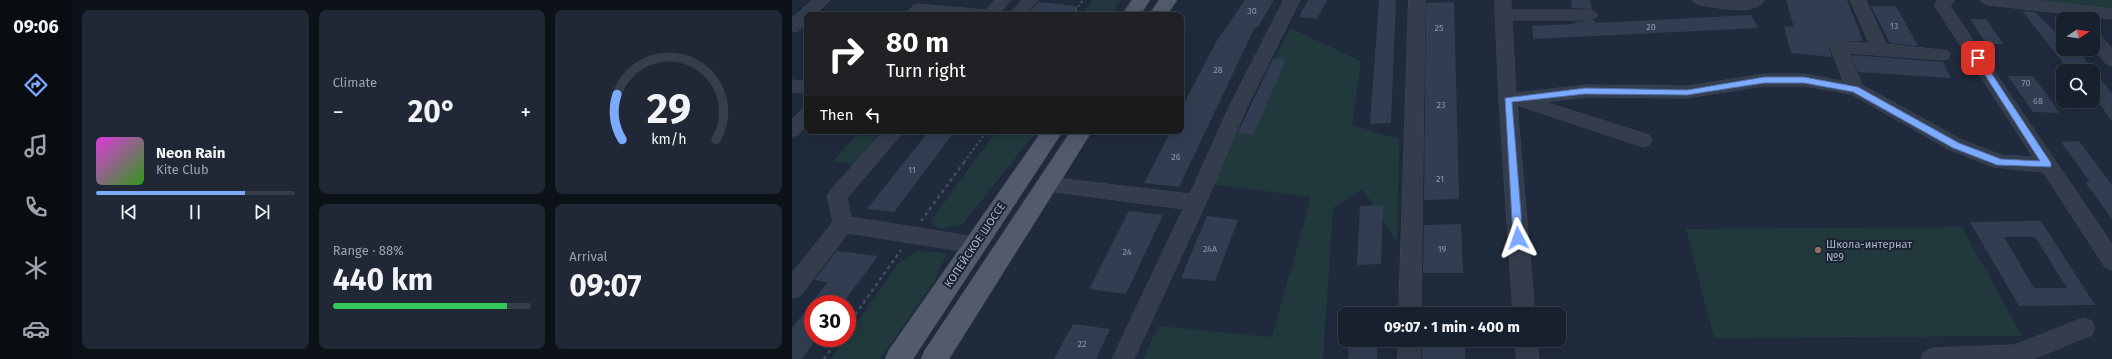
<!DOCTYPE html>
<html lang="en">
<head>
<meta charset="utf-8">
<style>
	:root { --surface:#17202d; --page:#202835; --text:#f1f3f6; --muted:#9ea3aa; --line:#363e49; --accent:#7caaff }
	body { margin:0; font-family:"Fira Sans",sans-serif; background:var(--page); color:var(--text); height:100vh; display:flex; flex-direction:column; font-size:15px; white-space:nowrap }
	* { box-sizing:border-box; margin:0 }
	p { font-size:13px; color:var(--muted) }
	.icon { flex:none; width:22px; height:22px; fill:none; stroke:currentColor; stroke-width:2; stroke-linecap:round; stroke-linejoin:round }
	.map { position:relative; flex:1; overflow:hidden }
	.details { display:flex; flex-direction:column; gap:10px; padding:10px; background:#0d1219; width:720px }
	.details>* { flex:none }
	.top-card { position:absolute; left:12px; top:12px; width:380px; height:122px; border-radius:8px; box-shadow:0 4px 16px #0002,0 0 0 1px var(--line); background:#202124; color:#fff; overflow:hidden }
	.needle { width:26px; rotate:78deg }
	.tools { position:absolute; left:1264px; top:12px; display:grid; gap:8px }
	.tools a { display:grid; place-items:center; width:44px; height:44px; border-radius:8px; background:var(--surface); box-shadow:0 4px 16px #0002,0 0 0 1px var(--line); font-size:20px }
	.speed { position:absolute; left:12px; top:295px; display:flex; gap:8px; font-size:20px; font-weight:700; text-align:center }
	.speed>* { display:grid; place-content:center; width:52px; height:52px; border-radius:50%; background:var(--surface); box-shadow:0 4px 16px #0002,0 0 0 1px var(--line); line-height:1 }
	.speed .limit { border:6px solid #d22; background:#fff; color:#111 }
	.pin { position:absolute; display:grid; place-items:center; width:34px; height:34px; color:#fff; margin:-17px; border-radius:8px; box-shadow:0 2px 6px #0006 }
	.me { position:absolute; width:44px; margin:-22px; rotate:356deg; stroke-linejoin:round; filter:drop-shadow(0 0 3px #0008) }
	.turn { display:flex; align-items:center; gap:14px; height:84px; padding:0 16px; font-size:18px }
	.turn .icon { width:52px; height:52px; stroke-width:2.5 }
	.turn b { display:block; font-size:28px; line-height:34px }
	.then { display:flex; align-items:center; height:38px; padding:0 16px; background:#0003; gap:8px; font-size:15px }
	.big { font-size:30px; font-weight:700; line-height:1.1 }
	.details .card { flex:1; display:flex; flex-direction:column; justify-content:center; gap:6px; min-width:0; padding:0 14px; border-radius:8px; background:var(--page) }
	.details .dial { align-items:center; gap:0 }
	.dial svg { height:104px; overflow:visible; fill:none; stroke:var(--line); stroke-width:7; stroke-linecap:round; text-anchor:middle }
	.dial text { fill:var(--text); stroke:none }
	.song { display:flex; align-items:center; gap:12px }
	.cover { width:48px; height:48px; border-radius:6px; background:linear-gradient(135deg,hsl(300 70% 55%),hsl(110 70% 35%)) }
	.played { height:4px; border-radius:2px; background:linear-gradient(90deg,var(--accent) 75%,var(--line) 75%) }
	.keys { display:flex; justify-content:space-around; direction:ltr }
	.heat { display:flex; justify-content:space-between; align-items:center; font-size:22px; direction:ltr }
	.charge { height:6px; border-radius:3px; background:linear-gradient(90deg,#34c759 88%,var(--line) 0) }
	.details .tiles { flex:1; display:grid; gap:10px; grid-template-columns:repeat(3,1fr) }
	.card:first-child { grid-row:span 2 }
	.trip { position:absolute; left:546px; top:307px; width:228px; height:40px; border-radius:8px; background:var(--surface); box-shadow:0 4px 16px #0002,0 0 0 1px var(--line); font-weight:700; line-height:40px; text-align:center }
	main { display:flex; flex:1; min-height:0 }
	.dock { display:flex; flex-direction:column; width:72px; justify-content:space-around; align-items:center; background:#090d12; color:var(--muted) }
	.dock .icon { width:28px; height:28px }
	.dock .selected { color:var(--accent) }
	.dock b { font-size:18px; color:var(--text) }
	.map>svg:first-child { display:block }
</style>
</head>
<body>
<main>
<nav class="dock">
<b>09:06</b>
<svg class="icon selected" aria-label="directions" viewBox="0 0 24 24"><path d="M12 3l9 9-9 9-9-9zM9 14v-3h6M13 9l2 2-2 2"/></svg>
<svg class="icon" aria-label="music" viewBox="0 0 24 24"><path d="M9 18V5l10-2v13"/><circle cx="6" cy="18" r="3"/><circle cx="16" cy="16" r="3"/></svg>
<svg class="icon" aria-label="phone" viewBox="0 0 24 24"><path d="M5 4h4l2 5-3 2q2 4 5 5l2-3 5 2v4C11 20 4 13 5 4z"/></svg>
<svg class="icon" aria-label="climate" viewBox="0 0 24 24"><path d="M12 3v18M4 7l16 10M4 17L20 7"/></svg>
<svg class="icon" aria-label="car" viewBox="0 0 24 24"><path d="M5 17H2v-5l4-1 3-4h7l3 4 3 1v5h-3M9 17h6M6 11h13"/><circle cx="7" cy="17" r="2"/><circle cx="17" cy="17" r="2"/></svg>
</nav>
<section class="details">
<div class="tiles">
<div class="card">
<div class="song"><i class="cover"></i><div><b>Neon Rain</b><p>Kite Club</p></div></div>
<div class="played"></div>
<div class="keys"><svg class="icon" aria-label="previous" viewBox="0 0 24 24"><path d="M18 5L8 12l10 7zM5 5v14"/></svg><svg class="icon" aria-label="pause" viewBox="0 0 24 24"><path d="M8 5v14M16 5v14"/></svg><svg class="icon" aria-label="next" viewBox="0 0 24 24"><path d="M6 5l10 7-10 7zM19 5v14"/></svg></div>
</div>
<div class="card"><p>Climate</p>
<div class="heat"><a>−</a><b class="big">20°</b><a>+</a></div>
</div>
<div class="card dial"><svg viewBox="0 0 100 80">
<path d="M14 69A42 42 0 1 1 86 69"/>
<path d="M14 69A42 42 0 0 1 10 34" stroke="#7caaff"/>
<text x="50" y="56" font-size="32" font-weight="700">29</text>
<text x="50" y="72" font-size="11">km/h</text>
</svg></div>
<div class="card"><p>Range · 88%</p><b class="big">440 km</b><div class="charge"></div></div>
<div class="card"><p>Arrival</p><b class="big">09:07</b></div>
</div>
</section>
<div class="map">
<svg width="1320" height="359" viewBox="0 0 1320 359">
	<rect width="100%" height="100%" fill="#1f2a3c"/>
	<g fill="#21393d">
		<path d="M301 0H329L319 15H290Z"/>
		<path d="M1241 0H1320V11Z"/>
		<path d="M498 28 569 61 560 125 607 139 605 243 571 189 541 208 531 359H351L366 326 480 337 519 197 419 184Z"/>
		<path d="M204 131H245L170 225 147 229 139 221Z"/>
		<path d="M64 135 85 137 62 164 41 161Z"/>
		<path d="M1170 227 1230 336 922 338 894 229Z"/>
		<path d="M125 251 155 253 142 282 88 359H39L106 264Z"/>
	</g>
	<g fill="#313e52" fill-rule="evenodd">
		<path d="M453 0H482L466 27H463L387 187 352 183 379 131H389V109L424 42Z"/>
		<path d="M516 0H535L525 19 507 17Z"/>
		<path d="M587 0H604L599 123 578 124Z"/>
		<path d="M779 0H798L800 9 780 8Z"/>
		<path d="M994 0H1055L1071 41 1040 42 1037 48 1040 57 999 53 992 26 1002 27Z"/>
		<path d="M246 2 285 6V15H235Z"/>
		<path d="M662 2 667 199 632 200 634 3Z"/>
		<path d="M1079 6H1104L1126 46 1098 43Z"/>
		<path d="M1233 11 1243 12 1271 40V51H1286L1320 93V121L1301 95V71H1283L1271 63 1231 12Z"/>
		<path d="M959 15 966 28 741 39 740 26 783 24V22L802 20 803 23Z"/>
		<path d="M1178 19H1194L1211 44H1194Z"/>
		<path d="M1059 55 1151 62 1159 78 1066 72Z"/>
		<path d="M481 58 494 60 461 135 446 133Z"/>
		<path d="M1216 76H1241L1268 113 1241 112Z"/>
		<path d="M137 131H163L102 212 75 209Z"/>
		<path d="M1287 141 1320 185V219L1293 182H1298L1269 142Z"/>
		<path d="M591 205 589 264 565 265 568 206Z"/>
		<path d="M337 211 371 215 334 294 297 289Z"/>
		<path d="M415 216 446 220 423 281 389 278Z"/>
		<path d="M1240 221H1249L1303 305 1227 306 1178 222ZM1212 237H1243L1275 288H1242Z"/>
		<path d="M669 224 671 273H631L632 225Z"/>
		<path d="M45 251 86 256 50 304H21V344L10 359H0V328L36 282 22 280Z"/>
		<path d="M281 324 318 329 304 359H262Z"/>
		<path d="M557 340H586L585 359H556Z"/>
		<rect x="630" y="340" width="43" height="19"/>
	</g>
	<g fill="none" stroke-linecap="round" stroke-linejoin="round">
		<g stroke="#3d4655" stroke-width="1">
			<g id="minor">
				<path d="M21 0H38L23 15H15V22L6 31 0 32V18Z"/>
				<path d="M203 0H219L206 15H112L121 6 126 4 194 10Z"/>
				<path d="M230 0H246L233 15H217Z"/>
				<path d="M492 0H508L454 109 414 203 342 359H320L391 209 256 191 249 189 246 184 249 179 256 177 398 194 436 109Z"/>
				<path d="M617 0H633L629 314H607Z"/>
				<path d="M703 0H719V10H798L803 12 806 15 803 18 798 20H720L724 93 793 85 895 86 972 74H1012L1051 81 1038 47 1040 43 1046 42 1077 43 1058 0H1074L1094 44 1150 50 1156 51 1158 55 1156 59 1150 60 1057 53 1070 85 1170 140 1209 155 1241 157 1142 5 1146 0H1163L1158 6 1320 244V270L1313 267 1251 172 1201 167 1158 150 1059 94 1012 86H972L895 98 793 97 753 102 857 135 860 140 857 145 851 147 725 105 743 314H721L707 100Z"/>
				<path d="M900 0H973C961 17 925 7 908 5L903 3Z"/>
				<path d="M1188 0H1239L1320 9V19L1196 5 1191 3Z"/>
				<path d="M1301 32 1307 33 1320 49V66L1314 64 1301 48Z"/>
				<path d="M0 80 15 81V93L0 92Z"/>
				<path d="M15 108V125L6 135 0 137V119L9 110Z"/>
				<path d="M92 131H112L55 198 59 217 183 237 190 239 193 245 190 251 183 253 56 233 8 296 0 298V273L41 222 35 196 38 191Z"/>
				<path d="M1292 318 1300 321 1303 328 1300 335 1241 359H1129L1132 352 1140 348 1222 345Z"/>
				<path d="M607 340H629L628 359H606Z"/>
				<path d="M723 340H745L747 359H725Z"/>
			</g>
		</g>
		<g stroke="#3d4655" stroke-width="1">
			<g id="major">
				<path d="M340 0H358L348 15H330Z"/>
				<path d="M367 0H385L375 15H357Z"/>
				<path d="M250 131H271L121 359H93L97 350Z"/>
				<path d="M279 131H300L157 359H129L133 350Z"/>
			</g>
		</g>
		<g stroke="#3a5255" stroke-width="2" stroke-dasharray="2.5 2.5" stroke-linecap="butt">
			<path d="M280 15 291 0"/>
			<path d="M172 162 195 131"/>
		</g>
		<g stroke="#3a5255" stroke-width="2.5" stroke-dasharray="3.5 3.5" stroke-linecap="butt">
			<path d="M129 221 173 161"/>
			<path d="M55 326 109 250"/>
			<path d="M32 359 47 338"/>
		</g>
		<use href="#minor" fill="#333d4c" fill-rule="evenodd"/>
		<use href="#major" fill="#515b6c" fill-rule="evenodd"/>
	</g>
	<path fill="#7caaff" stroke="#516ea6" d="M1186 55 1188 56 1259 163V167L1205 165 1161 148 1061 92 1012 83H972L895 95 793 94 720 102 731 238 726 242 721 238 713 98 793 88 895 90 972 77H1012L1066 87 1167 143 1209 159 1248 161 1182 58Z"/>
	<circle fill="#8d6e63" stroke="#192231" stroke-width="1.5" cx="1026" cy="250" r="4"/>
	<g text-anchor="middle" dominant-baseline="central" stroke-width="4" stroke-linejoin="round" paint-order="stroke">
		<g font-size="9" fill="#8d97a9">
			<text x="460" y="11">30</text>
			<text x="1102" y="26">13</text>
			<text x="859" y="27">20</text>
			<text x="647" y="28">25</text>
			<text x="426" y="70">28</text>
			<text x="1234" y="83">70</text>
			<text x="1246" y="101">68</text>
			<text x="649" y="105">23</text>
			<text x="384" y="157">26</text>
			<text x="120" y="170">11</text>
			<text x="648" y="179">21</text>
			<text x="418" y="249">24А</text>
			<text x="650" y="249">19</text>
			<text x="335" y="252">24</text>
			<text x="290" y="344">22</text>
		</g>
		<g font-size="11" fill="#aeb7c8" stroke="#192231" text-anchor="start">
			<text x="1034" y="244">Школа-интернат<tspan x="1034" dy="13">№9</tspan></text>
		</g>
		<g font-size="11" fill="#aeb7c8" stroke="#192231">
			<text transform="translate(183 245) rotate(-56)">КОПЕЙСКОЕ ШОССЕ</text>
		</g>
	</g>
</svg>
<div class="tools">
<a><svg class="needle" viewBox="-14 -14 28 28"><path d="M0-13l5 13h-10z" fill="#e53935"/><path d="M0 13l5-13h-10z" fill="#9ea3aa"/></svg></a>
<a><svg class="icon" aria-label="search" viewBox="0 0 24 24"><circle cx="10" cy="10" r="6"/><path d="M15 15l6 6"/></svg></a>
</div>
<div class="speed"><div class="limit">30</div></div>
<div class="pin" style="left:1186px;top:58px;background:#d93025"><svg class="icon" aria-label="arrive" viewBox="0 0 24 24"><path d="M6 21V4h12l-3 4 3 4H6"/></svg></div>
<svg class="me" style="left:726px;top:238px" viewBox="-20 -20 40 40"><path d="M0-17L14 15 0 8-14 15z" fill="#7caaff" stroke="#fff" stroke-width="4"/></svg>
<div class="trip">09:07 · 1 min · 400 m</div>
<div class="top-card">
<div class="turn"><svg class="icon" aria-label="right" viewBox="0 0 24 24"><path d="M7 20v-9h11M14 6l5 5-5 5"/></svg><div><b>80 m</b>Turn right</div></div>
<div class="then">Then<svg class="icon" aria-label="left" viewBox="0 0 24 24"><path d="M17 20v-9H6M10 6l-5 5 5 5"/></svg></div>
</div>
</div>
</main>
</body>
</html>
